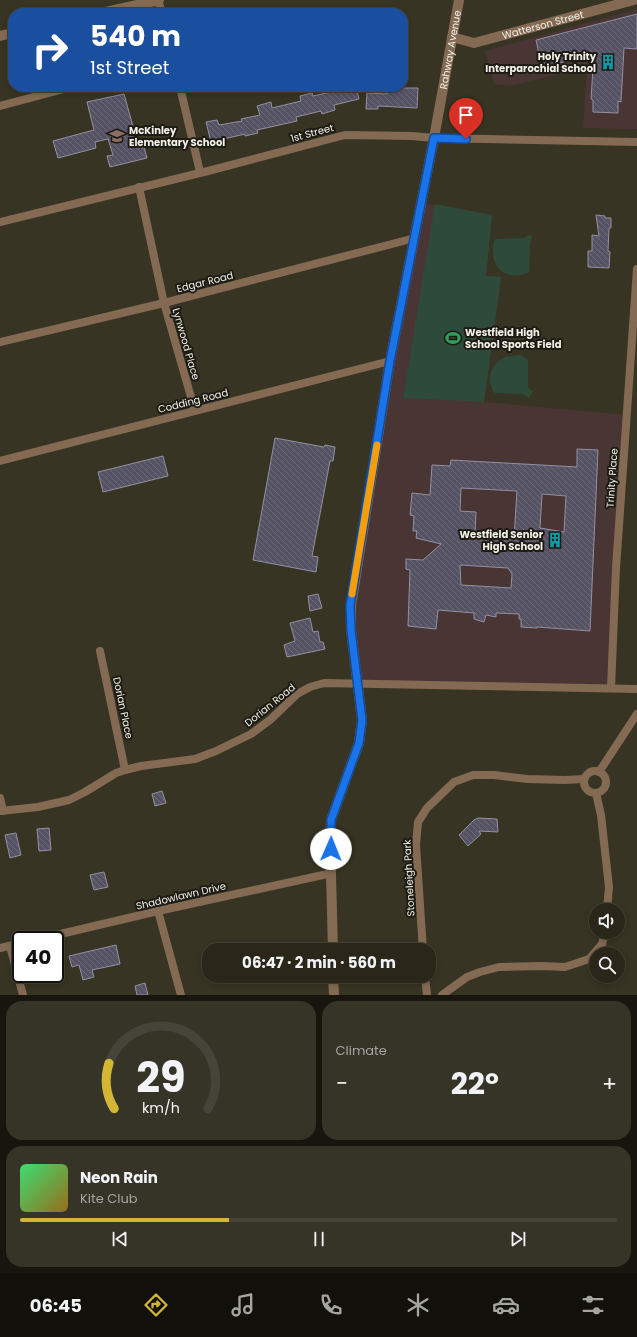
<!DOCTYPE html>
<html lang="en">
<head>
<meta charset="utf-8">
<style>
	:root { --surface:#2a271a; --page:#363327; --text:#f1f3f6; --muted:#a5a5a2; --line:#464439; --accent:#d4b635 }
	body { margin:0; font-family:Poppins,sans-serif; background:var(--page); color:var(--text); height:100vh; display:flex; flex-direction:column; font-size:15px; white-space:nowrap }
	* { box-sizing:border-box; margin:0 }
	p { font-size:13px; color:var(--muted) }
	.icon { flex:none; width:22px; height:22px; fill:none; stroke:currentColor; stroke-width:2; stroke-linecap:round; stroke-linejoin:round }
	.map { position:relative; height:995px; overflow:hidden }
	.panel { display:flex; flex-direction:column; gap:6px; padding:6px; background:#17150e; flex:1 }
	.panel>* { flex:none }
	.top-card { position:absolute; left:8px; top:8px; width:400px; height:84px; border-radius:16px; box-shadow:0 2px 6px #0003,0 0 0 1px var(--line); background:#1a4fa0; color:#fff; overflow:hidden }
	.controls { position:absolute; left:589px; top:903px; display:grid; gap:8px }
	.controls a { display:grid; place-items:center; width:36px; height:36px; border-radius:50%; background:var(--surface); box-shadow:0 2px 6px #0003,0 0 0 1px var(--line); font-size:20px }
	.speed { position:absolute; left:12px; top:931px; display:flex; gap:8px; font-size:20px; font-weight:700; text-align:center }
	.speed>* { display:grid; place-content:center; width:52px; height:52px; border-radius:50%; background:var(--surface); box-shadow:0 2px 6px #0003,0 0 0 1px var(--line); line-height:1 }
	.speed .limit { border:2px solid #111; border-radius:6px; background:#fff; color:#111 }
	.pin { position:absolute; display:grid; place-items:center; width:34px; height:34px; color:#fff; margin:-41px -17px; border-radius:50% 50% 50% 0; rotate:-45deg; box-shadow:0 0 4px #0007 }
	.pin .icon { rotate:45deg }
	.me { position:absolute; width:44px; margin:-22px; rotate:1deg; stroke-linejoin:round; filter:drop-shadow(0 0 3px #0008) }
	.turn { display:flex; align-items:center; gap:14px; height:84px; padding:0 16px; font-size:18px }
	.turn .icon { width:52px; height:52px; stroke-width:2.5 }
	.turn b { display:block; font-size:28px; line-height:34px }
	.big { font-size:30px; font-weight:700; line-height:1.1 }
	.panel .tile { flex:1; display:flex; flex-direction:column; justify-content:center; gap:6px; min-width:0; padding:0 14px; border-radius:16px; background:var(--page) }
	.panel .dial { align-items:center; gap:0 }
	.dial svg { height:104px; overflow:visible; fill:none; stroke:var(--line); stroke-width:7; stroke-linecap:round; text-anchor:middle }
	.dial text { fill:var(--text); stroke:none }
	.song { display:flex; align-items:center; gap:12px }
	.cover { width:48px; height:48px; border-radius:6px; background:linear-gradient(135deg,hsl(140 70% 55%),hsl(40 70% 35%)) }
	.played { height:4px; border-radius:2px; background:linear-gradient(90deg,var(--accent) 35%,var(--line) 35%) }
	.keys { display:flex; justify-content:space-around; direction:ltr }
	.heat { display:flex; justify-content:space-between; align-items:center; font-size:22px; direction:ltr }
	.panel .tiles { flex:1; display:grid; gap:6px; grid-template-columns:1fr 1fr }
	.tile:last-child { grid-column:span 2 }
	.trip { position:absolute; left:202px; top:943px; width:234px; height:40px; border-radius:16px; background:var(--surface); box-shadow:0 2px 6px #0003,0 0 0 1px var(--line); font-weight:700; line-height:40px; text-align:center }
	.menu { display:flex; height:64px; justify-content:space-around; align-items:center; background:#11100a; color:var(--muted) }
	.menu .icon { width:28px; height:28px }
	.menu .active { color:var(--accent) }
	.menu b { font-size:18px; color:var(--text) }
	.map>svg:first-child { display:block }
</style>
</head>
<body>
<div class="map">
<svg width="637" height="995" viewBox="0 0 637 995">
	<defs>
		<pattern id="building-back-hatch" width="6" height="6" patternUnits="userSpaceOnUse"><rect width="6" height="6" fill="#555263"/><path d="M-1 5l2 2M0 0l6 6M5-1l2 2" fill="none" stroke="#6e6b79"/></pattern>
	</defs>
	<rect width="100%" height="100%" fill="#383423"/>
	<g fill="#4a3535">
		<path d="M637 9V129L583 128 587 67 510 86 494 84 485 51Z"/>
		<path d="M422 203 492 215 486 276 501 277 484 402 627 415 611 688 357 684 351 606Z"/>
	</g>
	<g fill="#2e4a3a">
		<path d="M435 204 492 215 486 276 501 277 484 402 403 398Z"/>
		<path d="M528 235 532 236 530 244 529 272C511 281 492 271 493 251 493 246 493 243 496 239L524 238Z"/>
		<path d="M520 355 528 360V388L533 391 529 398 522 394 495 393C486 384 490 366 501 359 507 356 513 356 520 355Z"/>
	</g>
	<g fill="url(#building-back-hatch)" stroke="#9390a3" fill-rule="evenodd">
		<path d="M637 14V49L624 48 621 102 618 101V113L593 112V100L591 99 594 53 542 68 536 40Z"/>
		<path d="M345 87H356L359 99 334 105 335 110 322 114 321 111 296 117 297 121 257 130 258 133 245 136V134L211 142 206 122 217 120 219 125 242 121 241 119 260 115 257 106 271 102 272 108 301 101 300 96 312 93 313 96 345 89Z"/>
		<path d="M387 88H418L417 108 378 106V109H366L367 93 387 94Z"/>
		<path d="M124 94 139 148 144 147 147 158 110 167 107 156 113 155 108 139 95 142 96 148 58 158 53 141 94 130 87 102Z"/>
		<path d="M596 215 605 216V218H611V228H609L608 251 610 252 609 268 588 267V251H592V235L599 236Z"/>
		<path d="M275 438 324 447 325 445 335 447 333 461H330L312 556 318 557 316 572 253 560Z"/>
		<path d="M577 449 598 450 590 631 537 627V628L521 627V619H519V614L496 613V617L486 615 484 622 474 619V613L438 610 436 629 408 626 410 570 406 569V559L423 560 441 544 416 538 417 531H413L414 516 410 515 412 493 430 495 432 465 450 466 451 460 577 467ZM461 488 517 491 514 538 475 535 476 512 460 511ZM542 494 566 496 564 532 540 528ZM460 565 508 568 512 574 511 588 461 585Z"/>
		<path d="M163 456 168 476 103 492 98 472Z"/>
		<path d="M318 594 322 608 310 611 308 596Z"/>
		<path d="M310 618 313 632 318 631 320 642H323L325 649 287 657 284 645 295 641 290 623Z"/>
		<path d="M162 791 166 803 155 806 152 794Z"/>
		<path d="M478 818 497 819 498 832 479 831 481 834 468 846 459 835 474 820Z"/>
		<path d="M49 828 51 850 39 851 37 829Z"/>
		<path d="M16 833 21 855 10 858 5 835Z"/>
		<path d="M104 872 108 887 94 890 90 875Z"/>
		<path d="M116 945 120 964 92 970 94 977 83 980 79 965 72 967 69 956Z"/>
		<path d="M145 983 148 995H137L135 986Z"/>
	</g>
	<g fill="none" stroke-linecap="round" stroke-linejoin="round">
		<g stroke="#846a53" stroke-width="8">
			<path d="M158 0 162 13"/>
			<path d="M180 87 200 172"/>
			<path d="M0 106 64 89 67 87"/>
			<path d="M139 187 164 303 195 411"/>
			<path d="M0 222 208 171 345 135 412 136 434 138 637 142"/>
			<path d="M0 342 164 303 415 238"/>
			<path d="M0 461 390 361"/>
			<path d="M100 651 125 770"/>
			<path d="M611 688 616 568 637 269"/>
			<circle cx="595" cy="782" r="11"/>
			<path d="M599 772 637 714"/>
			<path d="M596 793 601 815 609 887 607 910"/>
			<path d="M0 798 3 811"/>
			<path d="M0 811 38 807 69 800 85 792 116 773 125 770 141 766 195 759 216 751 251 734 270 720 297 694 310 687 324 683 637 689"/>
			<path d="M158 911 181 995"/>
			<path d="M35 940 158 911 332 873"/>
			<path d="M10 946 23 995"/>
			<path d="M0 948 21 943"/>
			<path d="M423 950 416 845 418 822 427 808 454 782 473 775H494L527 779 565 780 584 779"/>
			<path d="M425 976 427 995"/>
			<path d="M442 995 467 977 480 972 499 967 542 966 565 967 589 959 602 944 605 932"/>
		</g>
		<g stroke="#846a53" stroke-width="10">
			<path d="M101 13 159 0"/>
			<path d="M0 36 13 33"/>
			<path id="s1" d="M452 37 474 43 634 0"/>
			<path id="s2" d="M333 950 330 837 331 820 359 743 362 720 351 630V606L390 361 434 138 459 0"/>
			<path d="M333 976 334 995"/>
		</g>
	</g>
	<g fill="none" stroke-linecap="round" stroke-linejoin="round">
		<g stroke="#114b97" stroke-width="10">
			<path id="route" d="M331 849V820L359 743 362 720 351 630 350 606 390 361 434 138 466 139"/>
		</g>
		<use href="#route" stroke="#1a73e8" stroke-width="7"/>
		<path stroke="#f59e0b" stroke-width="7" d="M352 594 377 445"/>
	</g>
	<defs>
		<g id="building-bare" transform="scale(1.2)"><path d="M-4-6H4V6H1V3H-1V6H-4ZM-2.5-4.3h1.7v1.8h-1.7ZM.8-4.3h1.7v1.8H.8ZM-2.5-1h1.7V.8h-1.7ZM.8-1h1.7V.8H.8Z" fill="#0f9aa8" stroke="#1d1c14" stroke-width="2.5" paint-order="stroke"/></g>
		<g id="school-bare" transform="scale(1.2)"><path d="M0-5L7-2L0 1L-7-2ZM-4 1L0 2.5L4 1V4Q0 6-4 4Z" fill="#8d6e63" stroke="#1d1c14" stroke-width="2.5" paint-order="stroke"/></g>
		<g id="stadium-bare" transform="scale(1.2)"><path d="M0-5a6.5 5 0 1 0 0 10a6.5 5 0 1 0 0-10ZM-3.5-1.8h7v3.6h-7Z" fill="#2e9e5b" stroke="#1d1c14" stroke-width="2.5" paint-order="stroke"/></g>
	</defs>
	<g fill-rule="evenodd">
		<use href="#building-bare" x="608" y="62"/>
		<use href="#school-bare" x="117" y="136"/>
		<use href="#stadium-bare" x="453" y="338"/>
		<use href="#building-bare" x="555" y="540"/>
	</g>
	<g text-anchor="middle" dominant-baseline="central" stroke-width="4" stroke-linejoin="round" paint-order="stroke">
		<g font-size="10" fill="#f3f1e7" stroke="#1d1c14">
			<text stroke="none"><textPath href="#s1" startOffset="94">Watterson Street</textPath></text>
			<text stroke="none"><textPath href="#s2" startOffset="915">Rahway Avenue</textPath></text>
			<text transform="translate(312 133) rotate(-15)">1st Street</text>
			<text transform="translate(205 282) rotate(-14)">Edgar Road</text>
			<text transform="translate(186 344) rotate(74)">Lynwood Place</text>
			<text transform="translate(193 401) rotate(-14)">Codding Road</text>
			<text transform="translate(612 478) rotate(-86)">Trinity Place</text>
			<text transform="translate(270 705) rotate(-39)">Dorian Road</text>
			<text transform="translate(123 708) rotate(78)">Dorian Place</text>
			<text transform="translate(409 878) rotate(-93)">Stoneleigh Park</text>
			<text transform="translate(181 896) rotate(-13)">Shadowlawn Drive</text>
		</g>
		<g font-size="10" font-weight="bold" fill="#f3f1e7" stroke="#1d1c14" text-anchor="end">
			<text x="596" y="56">Holy Trinity<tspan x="596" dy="12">Interparochial School</tspan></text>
			<text x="129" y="130" text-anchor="start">McKinley<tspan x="129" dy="12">Elementary School</tspan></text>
			<text x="465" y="332" text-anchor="start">Westfield High<tspan x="465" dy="12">School Sports Field</tspan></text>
			<text x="543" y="534">Westfield Senior<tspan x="543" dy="12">High School</tspan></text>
		</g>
	</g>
</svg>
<div class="controls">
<a><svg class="icon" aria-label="sound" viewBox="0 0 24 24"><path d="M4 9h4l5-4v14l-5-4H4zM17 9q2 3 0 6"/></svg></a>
<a><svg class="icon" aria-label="search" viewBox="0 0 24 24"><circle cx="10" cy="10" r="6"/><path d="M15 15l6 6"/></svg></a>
</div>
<div class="speed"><div class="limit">40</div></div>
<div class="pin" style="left:466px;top:139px;background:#d93025"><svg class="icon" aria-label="arrive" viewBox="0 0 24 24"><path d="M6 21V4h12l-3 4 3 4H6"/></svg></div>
<svg class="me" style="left:331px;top:849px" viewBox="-20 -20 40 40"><circle r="19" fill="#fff"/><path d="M0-13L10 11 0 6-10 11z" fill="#1a73e8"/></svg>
<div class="trip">06:47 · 2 min · 560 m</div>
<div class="top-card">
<div class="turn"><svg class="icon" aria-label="right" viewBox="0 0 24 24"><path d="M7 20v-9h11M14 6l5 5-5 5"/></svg><div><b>540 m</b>1st Street</div></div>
</div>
</div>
<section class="panel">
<div class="tiles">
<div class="tile dial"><svg viewBox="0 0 100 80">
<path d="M14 69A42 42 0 1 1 86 69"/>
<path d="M14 69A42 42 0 0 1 10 34" stroke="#d4b635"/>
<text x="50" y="56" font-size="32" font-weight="700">29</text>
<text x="50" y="72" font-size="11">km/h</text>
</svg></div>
<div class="tile"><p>Climate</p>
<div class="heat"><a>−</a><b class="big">22°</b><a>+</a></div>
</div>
<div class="tile">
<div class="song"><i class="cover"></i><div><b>Neon Rain</b><p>Kite Club</p></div></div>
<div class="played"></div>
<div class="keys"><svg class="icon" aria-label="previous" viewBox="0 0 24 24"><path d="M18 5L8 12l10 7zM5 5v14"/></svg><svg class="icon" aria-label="pause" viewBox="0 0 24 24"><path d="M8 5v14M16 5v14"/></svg><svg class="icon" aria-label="next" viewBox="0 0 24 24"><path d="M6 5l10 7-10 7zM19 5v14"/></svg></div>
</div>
</div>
</section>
<nav class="menu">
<b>06:45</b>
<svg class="icon active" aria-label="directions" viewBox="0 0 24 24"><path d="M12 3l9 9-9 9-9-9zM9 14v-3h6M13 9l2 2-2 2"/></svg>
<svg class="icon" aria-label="music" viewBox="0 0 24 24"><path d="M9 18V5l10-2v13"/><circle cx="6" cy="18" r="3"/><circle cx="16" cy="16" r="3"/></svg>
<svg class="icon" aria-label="phone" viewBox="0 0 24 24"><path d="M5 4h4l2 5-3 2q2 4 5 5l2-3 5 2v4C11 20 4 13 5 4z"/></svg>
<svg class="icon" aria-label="climate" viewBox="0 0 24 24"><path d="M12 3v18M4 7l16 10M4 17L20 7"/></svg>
<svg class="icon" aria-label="car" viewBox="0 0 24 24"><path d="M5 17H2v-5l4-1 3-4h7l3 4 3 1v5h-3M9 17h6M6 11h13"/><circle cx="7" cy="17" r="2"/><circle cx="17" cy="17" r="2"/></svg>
<svg class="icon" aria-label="filters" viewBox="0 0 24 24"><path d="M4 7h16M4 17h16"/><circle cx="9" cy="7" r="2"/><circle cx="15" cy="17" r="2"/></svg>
</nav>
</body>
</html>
